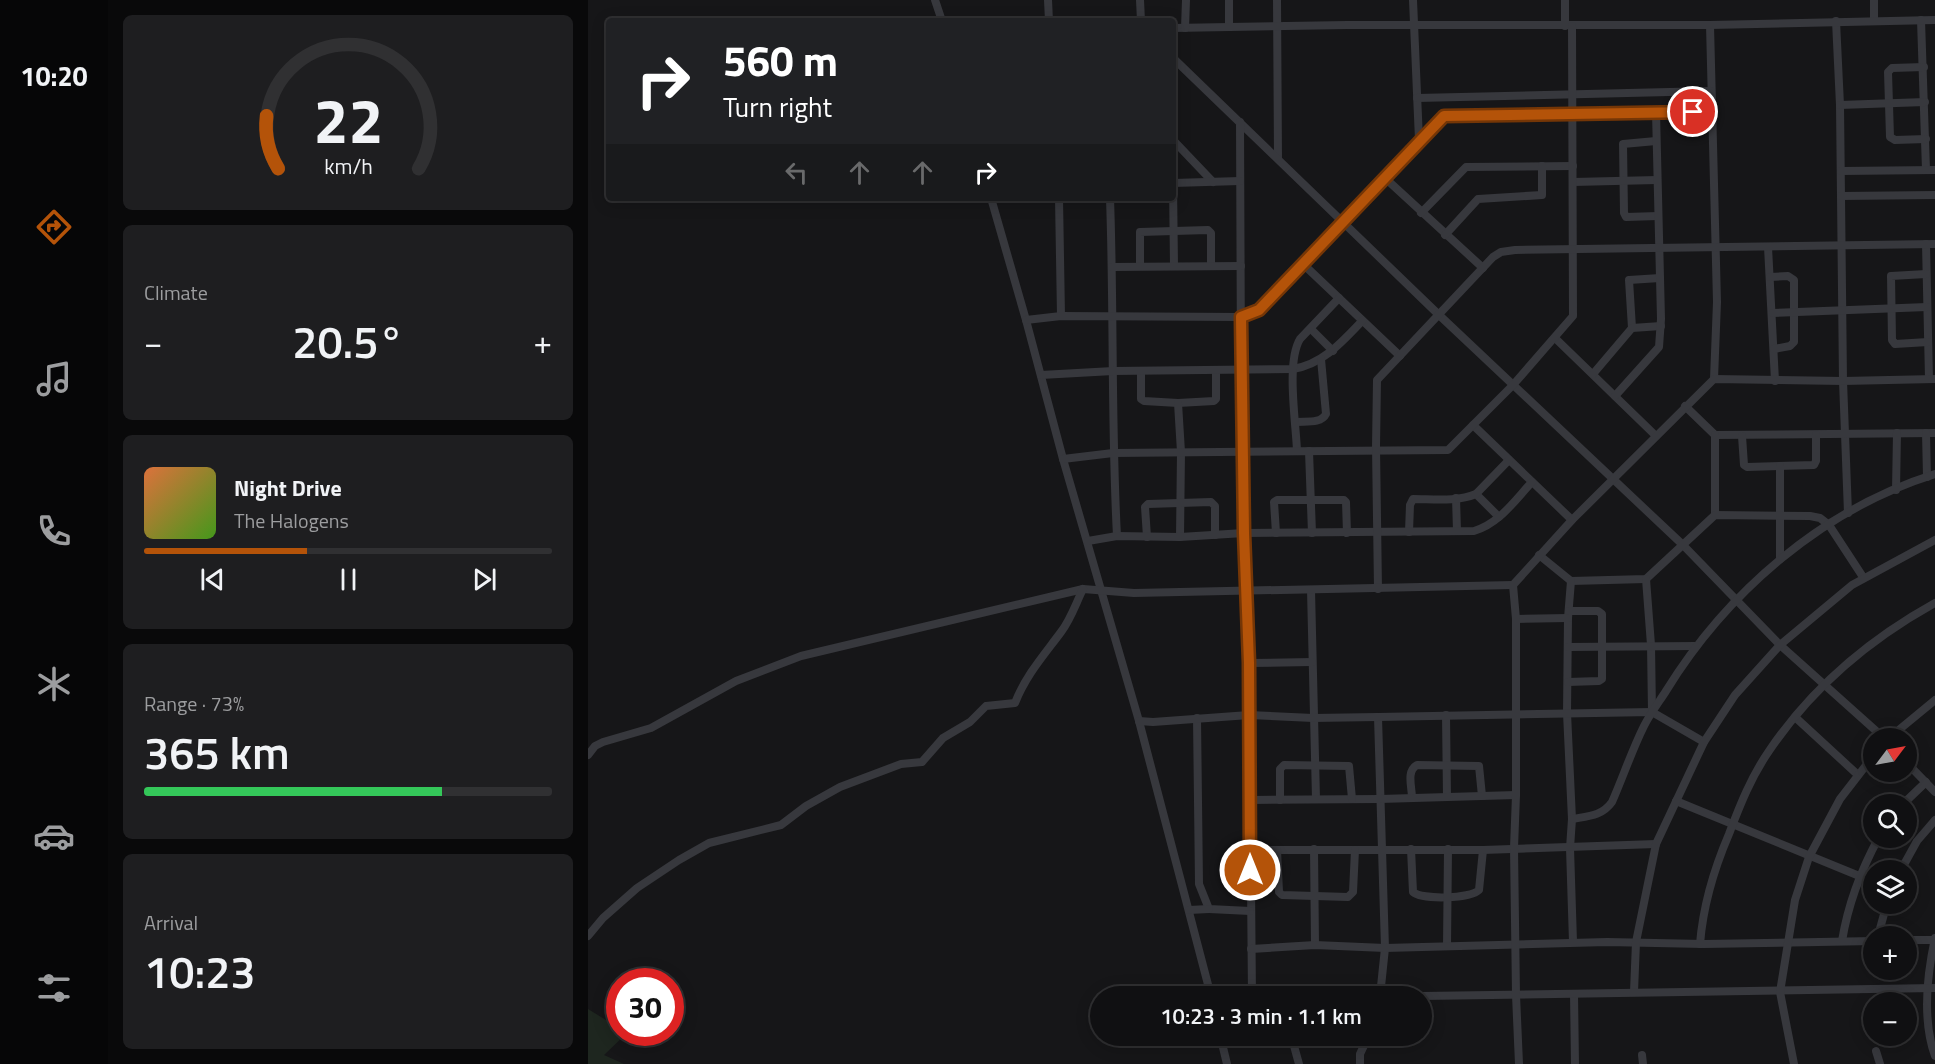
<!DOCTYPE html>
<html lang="en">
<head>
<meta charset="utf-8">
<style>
	:root { --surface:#101012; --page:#1e1e20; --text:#f1f3f6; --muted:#9c9d9f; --line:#303032; --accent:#b45309 }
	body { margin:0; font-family:"Titillium Web",sans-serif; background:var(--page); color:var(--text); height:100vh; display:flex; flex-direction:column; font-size:22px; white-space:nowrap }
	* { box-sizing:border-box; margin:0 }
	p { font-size:20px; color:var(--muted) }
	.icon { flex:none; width:33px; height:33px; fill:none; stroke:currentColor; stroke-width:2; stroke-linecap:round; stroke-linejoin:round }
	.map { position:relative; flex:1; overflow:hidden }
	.drawer { display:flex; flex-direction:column; gap:15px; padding:15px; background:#09090a; width:480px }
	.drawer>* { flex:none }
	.banner { position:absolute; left:18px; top:18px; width:570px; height:183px; border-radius:6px; box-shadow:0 3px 15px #0003,0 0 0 2px var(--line); background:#202124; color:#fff; overflow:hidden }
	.needle { width:39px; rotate:58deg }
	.buttons { position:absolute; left:1275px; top:728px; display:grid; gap:12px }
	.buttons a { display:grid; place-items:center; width:54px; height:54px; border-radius:50%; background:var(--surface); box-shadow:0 3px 15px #0003,0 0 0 2px var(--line); font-size:30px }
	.speed { position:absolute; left:18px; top:968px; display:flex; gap:12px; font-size:30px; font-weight:700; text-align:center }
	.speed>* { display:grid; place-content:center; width:78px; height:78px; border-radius:50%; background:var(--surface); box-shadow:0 3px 15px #0003,0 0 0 2px var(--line); line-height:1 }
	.speed .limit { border:9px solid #d22; background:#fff; color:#111 }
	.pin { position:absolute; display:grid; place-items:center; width:51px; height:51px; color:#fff; margin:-26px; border:3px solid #fff; border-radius:50%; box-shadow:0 2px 6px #0007 }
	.me { position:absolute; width:66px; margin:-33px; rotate:0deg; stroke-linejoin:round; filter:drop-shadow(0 0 4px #0008) }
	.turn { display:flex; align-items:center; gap:21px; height:126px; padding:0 18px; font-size:27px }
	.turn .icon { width:78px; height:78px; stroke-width:2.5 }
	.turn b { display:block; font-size:42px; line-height:51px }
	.lanes { display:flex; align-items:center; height:57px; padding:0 18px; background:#0003; justify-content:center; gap:30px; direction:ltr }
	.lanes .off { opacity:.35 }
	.big { font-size:45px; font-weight:600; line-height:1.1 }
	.drawer .widget { flex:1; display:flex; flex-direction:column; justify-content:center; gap:9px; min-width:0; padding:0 21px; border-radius:9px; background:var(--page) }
	.drawer .dial { align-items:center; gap:0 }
	.dial svg { height:156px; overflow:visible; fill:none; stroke:var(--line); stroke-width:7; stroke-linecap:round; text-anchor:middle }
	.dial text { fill:var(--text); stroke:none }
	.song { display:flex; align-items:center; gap:18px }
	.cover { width:72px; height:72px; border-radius:9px; background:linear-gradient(135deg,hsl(20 70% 55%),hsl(100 70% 35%)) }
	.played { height:6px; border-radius:3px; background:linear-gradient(90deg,var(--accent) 40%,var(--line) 40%) }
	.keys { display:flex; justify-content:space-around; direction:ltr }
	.heat { display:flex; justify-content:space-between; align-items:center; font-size:33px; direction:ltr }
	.charge { height:9px; border-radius:4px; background:linear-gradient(90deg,#34c759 73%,var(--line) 0) }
	.trip { position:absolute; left:502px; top:986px; width:342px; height:60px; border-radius:30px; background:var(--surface); box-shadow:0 3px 15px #0003,0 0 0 2px var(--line); font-weight:600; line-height:60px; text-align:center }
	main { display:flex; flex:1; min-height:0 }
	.menu { display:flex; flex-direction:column; width:108px; justify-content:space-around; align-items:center; background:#060607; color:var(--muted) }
	.menu .icon { width:42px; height:42px }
	.menu .current { color:var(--accent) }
	.menu b { font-size:27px; color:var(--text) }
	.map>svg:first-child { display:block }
</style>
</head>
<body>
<main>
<nav class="menu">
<b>10:20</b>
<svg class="icon current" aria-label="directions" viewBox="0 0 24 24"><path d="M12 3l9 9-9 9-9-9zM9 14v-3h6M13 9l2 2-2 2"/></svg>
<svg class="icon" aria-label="music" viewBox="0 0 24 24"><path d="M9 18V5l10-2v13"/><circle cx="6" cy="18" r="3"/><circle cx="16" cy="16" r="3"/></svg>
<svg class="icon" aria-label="phone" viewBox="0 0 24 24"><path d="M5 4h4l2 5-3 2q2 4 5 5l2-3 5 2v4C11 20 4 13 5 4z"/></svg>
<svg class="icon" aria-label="climate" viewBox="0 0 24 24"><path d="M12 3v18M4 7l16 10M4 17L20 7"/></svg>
<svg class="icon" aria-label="car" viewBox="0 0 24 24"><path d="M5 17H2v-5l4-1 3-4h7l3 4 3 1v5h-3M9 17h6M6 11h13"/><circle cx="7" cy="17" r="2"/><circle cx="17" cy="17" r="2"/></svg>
<svg class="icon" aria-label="filters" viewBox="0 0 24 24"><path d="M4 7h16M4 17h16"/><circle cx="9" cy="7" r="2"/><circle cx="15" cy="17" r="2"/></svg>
</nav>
<section class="drawer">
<div class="widget dial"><svg viewBox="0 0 100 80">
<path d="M14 69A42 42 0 1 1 86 69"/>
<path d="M14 69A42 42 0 0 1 8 42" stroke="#b45309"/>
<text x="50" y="56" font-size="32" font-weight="700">22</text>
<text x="50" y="72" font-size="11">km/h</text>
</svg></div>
<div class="widget"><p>Climate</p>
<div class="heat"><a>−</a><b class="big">20.5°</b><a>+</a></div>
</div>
<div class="widget">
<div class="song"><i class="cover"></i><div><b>Night Drive</b><p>The Halogens</p></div></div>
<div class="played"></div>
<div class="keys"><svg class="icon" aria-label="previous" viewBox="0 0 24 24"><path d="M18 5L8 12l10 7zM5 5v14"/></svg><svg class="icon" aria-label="pause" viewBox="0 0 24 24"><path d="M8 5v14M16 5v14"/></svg><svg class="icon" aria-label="next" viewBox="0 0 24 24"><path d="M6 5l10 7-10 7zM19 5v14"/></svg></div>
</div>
<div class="widget"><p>Range · 73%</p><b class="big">365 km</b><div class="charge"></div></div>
<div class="widget"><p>Arrival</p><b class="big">10:23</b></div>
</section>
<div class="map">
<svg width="1347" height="1064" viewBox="0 0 1347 1064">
	<rect width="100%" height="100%" fill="#161618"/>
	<path fill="#1e261f" d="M0 1009 31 1028 32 1032 39 1033 16 1055 36 1064H0Z"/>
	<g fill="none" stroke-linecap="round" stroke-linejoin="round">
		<g stroke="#37383d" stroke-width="8">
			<path d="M347 0 354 21"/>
			<path d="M460 0 461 21"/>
			<path d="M552 0 553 21"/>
			<path d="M689 0 690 158"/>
			<path d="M825 0 831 140"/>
			<path d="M977 0V26"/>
			<path d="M1286 0V21"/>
			<path d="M1333 20 1338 170"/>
			<path d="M1248 21 1252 105 1255 381 1260 513"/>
			<path d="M1122 25 1129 302 1126 379"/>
			<path d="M641 27V0"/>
			<path d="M585 28 759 25H1122L1347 20"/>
			<path d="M597 28 598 0"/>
			<path d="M585 58 850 314 1095 545 1192 645 1296 738"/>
			<path d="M1336 67 1304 68 1300 72 1302 137 1307 140 1338 139"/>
			<path d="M829 98 1123 91"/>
			<path d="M1252 105 1337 102"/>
			<path d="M652 122 653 369 661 663 664 996"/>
			<path d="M585 140 625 182"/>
			<path d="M1068 141 1035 144 1036 213 1038 217 1070 216"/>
			<path d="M1253 171 1347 170"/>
			<path d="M797 178 895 268"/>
			<path d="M985 182 1069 180"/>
			<path d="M585 183 586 266"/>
			<path d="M585 183 652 181"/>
			<path d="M1253 196 1347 195"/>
			<path d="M403 198 438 320 475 459 551 721 623 996"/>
			<path d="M471 198 473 316"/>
			<path d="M522 198C526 311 523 424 529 536"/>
			<path d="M833 213 878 167 985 166"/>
			<path d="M857 235 890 199 954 195V166"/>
			<path d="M1338 244 1341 379"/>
			<path d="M1180 247 1187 381"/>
			<path d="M715 264 812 356"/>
			<path d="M552 266V232L620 230 623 233V266"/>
			<path d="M524 267 653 266"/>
			<path d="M1338 274 1303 276 1304 340 1307 344 1340 342"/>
			<path d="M1182 277 1200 276 1206 280V342L1202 346 1186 349"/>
			<path d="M1185 313 1339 307"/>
			<path d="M438 320 473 316 653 317 665 314 676 305 856 116 1124 112"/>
			<path d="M1044 328 1041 280 1072 278"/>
			<path d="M723 329 745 351"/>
			<path d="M967 338 1068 436"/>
			<path d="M553 371V399L556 401 590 403 626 401 628 399V370"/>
			<path d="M1005 374 1044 328 1073 326"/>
			<path d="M453 375 525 371 705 369C735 364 754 342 774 321"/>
			<path d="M1027 396 1071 347 1073 319 1068 112"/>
			<path d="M590 403 593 452 592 537"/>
			<path d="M1097 406 1127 435 1347 433"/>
			<path d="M708 422C718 421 733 424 738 414L733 359"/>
			<path d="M885 425 984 520"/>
			<path d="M1338 433 1339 477"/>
			<path d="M1154 436 1156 465 1159 467 1226 465 1228 461V435"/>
			<path d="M709 451C708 423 698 362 712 339L751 298"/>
			<path d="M721 451 724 533"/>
			<path d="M475 459 525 453 860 450 925 385 985 316 984 26"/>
			<path d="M1192 466V559"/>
			<path d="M1308 490 1309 433"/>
			<path d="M888 494 911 517"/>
			<path d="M868 498 869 531"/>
			<path d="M1127 515V435"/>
			<path d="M821 532 822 505 825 499C845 499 869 502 888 494L921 460"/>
			<path d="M688 533 686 502 689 500H756L758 502 759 533"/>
			<path d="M559 537 557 507 560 504 623 502 627 506V535"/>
			<path d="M500 541 529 536 592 537 656 533 886 531C911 524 927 500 944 482"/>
			<path d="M951 555 983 581 1058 579 1127 515 1222 516 1232 518 1241 525 1275 577"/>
			<path d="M1058 579 1063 645 1064 712"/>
			<path d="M983 581 980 618 979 713 984 819 982 848 985 942"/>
			<path d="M790 589 788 447 789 380 905 257 913 252 927 250 1347 244"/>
			<path d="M723 590 728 799"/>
			<path d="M928 619 980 618"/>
			<path d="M980 647 1108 646"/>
			<path d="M661 663 724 662"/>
			<path d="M980 682 1011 681 1014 679V614L1010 611H981"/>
			<path d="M858 715 859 797"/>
			<path d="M790 717 797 948 792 996"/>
			<path d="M1207 717 1270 775"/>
			<path d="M609 718 611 884 621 909 662 911"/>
			<path d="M551 721 565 722 661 715 725 718 790 717 1064 712 1116 742"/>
			<path d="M1301 738 1347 700"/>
			<path d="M0 755 7 746 15 742 63 728 148 681 213 656 495 589 546 593 925 585"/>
			<path d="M1318 762 1347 792"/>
			<path d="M824 798C824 787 818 771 829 765L891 766 894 796"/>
			<path d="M663 800 792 799 928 795"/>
			<path d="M692 800V769L696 765 761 766 764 799"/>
			<path d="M1088 801 1286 882"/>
			<path d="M1315 804 1338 782"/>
			<path d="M984 819C1001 816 1014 816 1024 802 1035 777 1044 750 1056 726 1062 714 1071 702 1078 691 1139 592 1235 509 1347 474"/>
			<path d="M726 849 727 945"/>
			<path d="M823 849 825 892C834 900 882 899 891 890L895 850"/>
			<path d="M662 850H895L1068 844"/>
			<path d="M689 850 691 892 694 895 760 897 765 892 767 850"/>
			<path d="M1313 870 1329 841 1347 820"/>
			<path d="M601 910 621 909"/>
			<path d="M0 936 15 918 49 888 91 860 121 843 193 825 218 806 252 787 313 764 334 762 355 738 382 722 398 706 427 703C438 675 456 655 473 632 483 619 488 603 495 589"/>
			<path d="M1290 936 1299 903"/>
			<path d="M1347 938C1339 975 1334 1020 1347 1056"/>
			<path d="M1318 940H1346"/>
			<path d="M1254 941C1260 904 1273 870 1291 837"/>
			<path d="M1112 944C1115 906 1126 869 1141 834 1152 805 1163 777 1181 751 1223 689 1282 639 1347 603"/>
			<path d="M859 946 860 849"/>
			<path d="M663 949 727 945 797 948 1019 942 1116 944 1286 941"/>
			<path d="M1046 992 1048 942 1068 844 1116 742 1147 695 1192 645 1264 585 1347 540"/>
			<path d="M986 994 987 1064"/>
			<path d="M834 996 1347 988"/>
			<path d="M632 1035 639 1064"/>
			<path d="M703 1035 711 1064"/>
			<path d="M1288 1051 1292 1064"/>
			<path d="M1054 1055 1055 1064"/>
			<path d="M772 1064V1054L781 1035"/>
			<path d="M931 1064 928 995 926 848 928 795V619L925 585 984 520 1126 379 1255 381 1347 379"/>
			<path d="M1206 1064 1192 992 1207 900 1221 857 1252 799 1286 755"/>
		</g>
	</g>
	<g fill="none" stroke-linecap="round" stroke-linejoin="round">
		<g stroke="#753606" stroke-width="15">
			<path id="route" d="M662 870 661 663 656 533 653 317 671 310 856 116 1105 112"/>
		</g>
		<use href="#route" stroke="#b45309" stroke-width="10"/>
	</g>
</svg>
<div class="buttons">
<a><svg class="needle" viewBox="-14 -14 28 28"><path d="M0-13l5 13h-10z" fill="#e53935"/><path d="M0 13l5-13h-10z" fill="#9c9d9f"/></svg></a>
<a><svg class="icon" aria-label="search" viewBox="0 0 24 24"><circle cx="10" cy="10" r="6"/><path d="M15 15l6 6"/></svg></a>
<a><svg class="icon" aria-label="layers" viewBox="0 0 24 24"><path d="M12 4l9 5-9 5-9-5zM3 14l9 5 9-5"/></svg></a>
<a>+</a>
<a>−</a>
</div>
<div class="speed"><div class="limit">30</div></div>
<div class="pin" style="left:1105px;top:112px;background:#d93025"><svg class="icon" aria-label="arrive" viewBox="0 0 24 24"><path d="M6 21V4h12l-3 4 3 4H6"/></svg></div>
<svg class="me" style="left:662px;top:870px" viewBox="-20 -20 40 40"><circle r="17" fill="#b45309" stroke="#fff" stroke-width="3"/><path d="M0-11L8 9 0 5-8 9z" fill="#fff"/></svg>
<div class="trip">10:23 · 3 min · 1.1 km</div>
<div class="banner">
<div class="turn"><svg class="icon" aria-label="right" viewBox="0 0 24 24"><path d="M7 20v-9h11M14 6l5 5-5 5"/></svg><div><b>560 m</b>Turn right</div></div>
<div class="lanes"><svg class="icon off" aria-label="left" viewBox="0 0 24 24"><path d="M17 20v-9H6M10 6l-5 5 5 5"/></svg><svg class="icon off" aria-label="ahead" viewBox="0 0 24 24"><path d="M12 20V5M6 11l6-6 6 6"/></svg><svg class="icon off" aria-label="ahead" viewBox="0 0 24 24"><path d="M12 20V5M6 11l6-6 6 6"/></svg><svg class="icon" aria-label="right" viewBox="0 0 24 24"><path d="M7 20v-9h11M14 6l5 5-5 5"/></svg></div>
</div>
</div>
</main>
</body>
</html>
